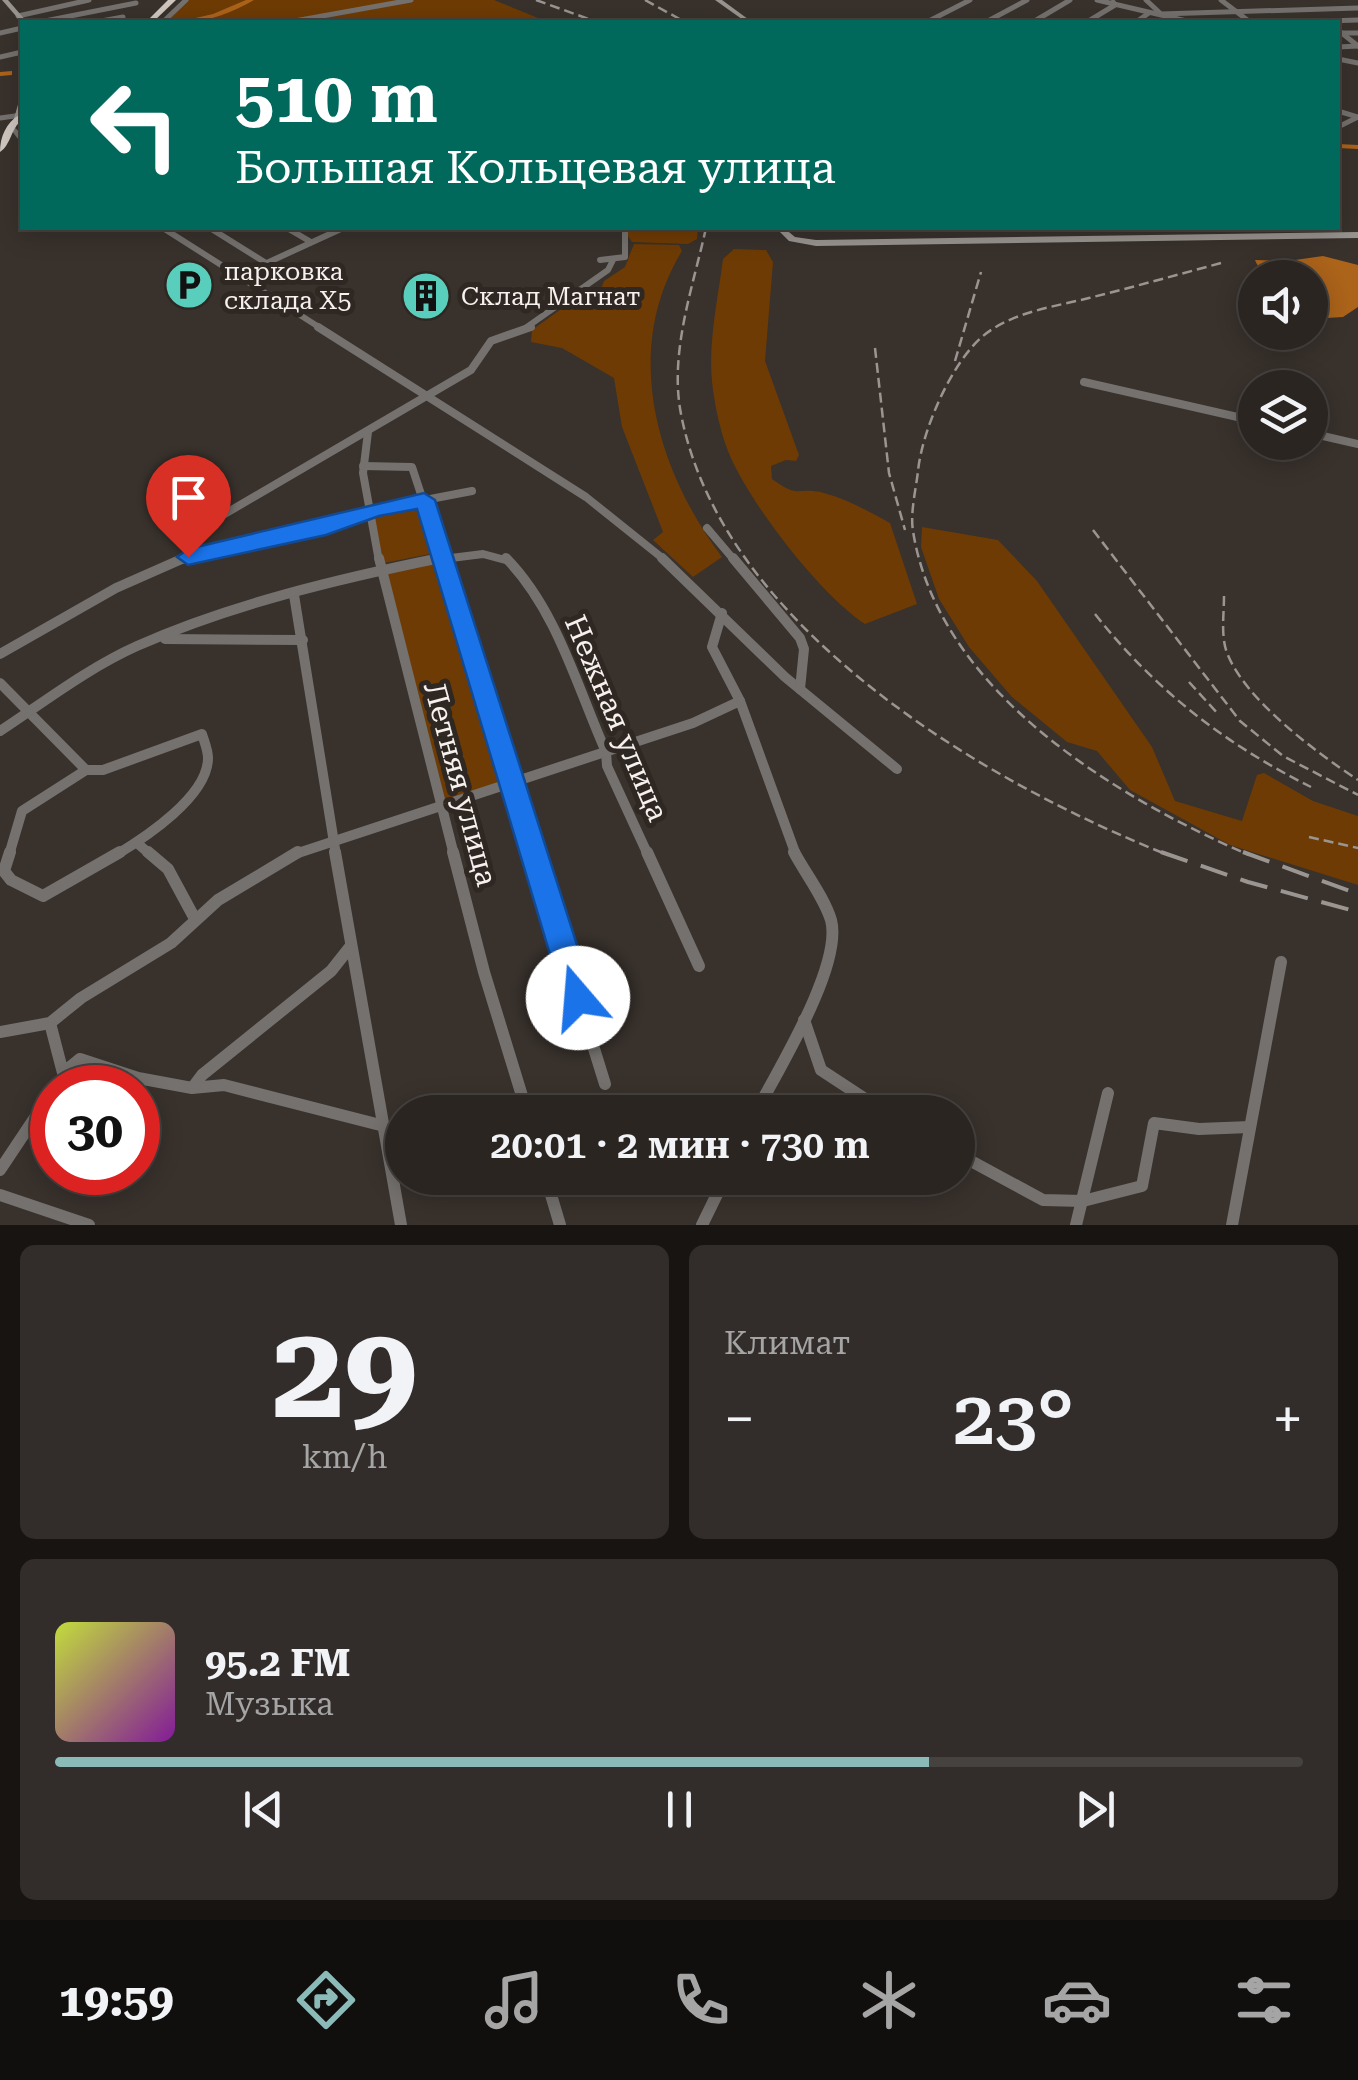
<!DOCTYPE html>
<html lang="ru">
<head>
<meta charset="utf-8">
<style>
	:root { --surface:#2a2521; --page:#322d2a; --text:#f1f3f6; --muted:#a5a5a5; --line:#46423f; --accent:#8bbbb9 }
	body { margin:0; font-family:"Roboto Serif",serif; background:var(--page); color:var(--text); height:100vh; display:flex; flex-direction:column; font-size:38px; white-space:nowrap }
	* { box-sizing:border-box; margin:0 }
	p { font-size:32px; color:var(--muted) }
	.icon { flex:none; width:55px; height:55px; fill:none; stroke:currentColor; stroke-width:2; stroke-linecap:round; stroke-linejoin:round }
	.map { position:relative; height:1225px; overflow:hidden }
	.details { display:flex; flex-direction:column; gap:20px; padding:20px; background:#171412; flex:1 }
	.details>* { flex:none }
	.banner { position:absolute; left:20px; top:20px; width:1320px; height:210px; border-radius:0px; box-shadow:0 5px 25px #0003,0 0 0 2px var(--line); background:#00695c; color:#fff; overflow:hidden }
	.fabs { position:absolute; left:1238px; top:260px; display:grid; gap:20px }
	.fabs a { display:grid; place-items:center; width:90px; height:90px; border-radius:50%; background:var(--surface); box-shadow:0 5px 25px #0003,0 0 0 2px var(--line); font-size:50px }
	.speed { position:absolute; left:30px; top:1065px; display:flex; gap:20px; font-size:50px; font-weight:700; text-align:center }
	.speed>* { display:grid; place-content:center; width:130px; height:130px; border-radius:50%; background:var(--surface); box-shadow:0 5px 25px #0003,0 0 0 2px var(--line); line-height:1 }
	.speed .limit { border:15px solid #d22; background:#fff; color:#111 }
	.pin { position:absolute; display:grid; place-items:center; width:85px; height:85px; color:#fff; margin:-102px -42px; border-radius:50% 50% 50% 0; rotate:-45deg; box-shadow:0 0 10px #0007 }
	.pin .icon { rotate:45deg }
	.me { position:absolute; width:110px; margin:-55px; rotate:342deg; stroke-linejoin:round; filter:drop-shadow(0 0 8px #0008) }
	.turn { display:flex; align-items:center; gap:35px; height:210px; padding:0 50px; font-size:45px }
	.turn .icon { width:130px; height:130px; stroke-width:2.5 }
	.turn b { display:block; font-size:70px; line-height:85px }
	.big { font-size:75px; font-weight:600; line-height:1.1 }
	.details .tile { flex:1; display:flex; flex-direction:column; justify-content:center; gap:15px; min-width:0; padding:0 35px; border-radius:15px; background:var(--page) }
	.details .dial { align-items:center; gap:0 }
	.dial b { font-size:130px; line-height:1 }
	.song { display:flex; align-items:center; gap:30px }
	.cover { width:120px; height:120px; border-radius:15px; background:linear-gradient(135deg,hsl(70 70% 55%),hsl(290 70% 35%)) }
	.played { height:10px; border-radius:5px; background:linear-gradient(90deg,var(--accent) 70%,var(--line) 70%) }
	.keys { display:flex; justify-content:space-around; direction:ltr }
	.heat { display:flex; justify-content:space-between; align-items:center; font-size:55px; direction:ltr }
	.details .tiles { flex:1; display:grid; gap:20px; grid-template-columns:1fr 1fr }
	.tile:last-child { grid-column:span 2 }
	.trip { position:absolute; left:385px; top:1095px; width:590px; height:100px; border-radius:50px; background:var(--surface); box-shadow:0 5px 25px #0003,0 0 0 2px var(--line); font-weight:600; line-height:100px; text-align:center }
	.tab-bar { display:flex; height:160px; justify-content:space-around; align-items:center; background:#110f0d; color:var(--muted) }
	.tab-bar .icon { width:70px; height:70px }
	.tab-bar .on { color:var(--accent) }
	.tab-bar b { font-size:45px; color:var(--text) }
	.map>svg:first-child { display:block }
</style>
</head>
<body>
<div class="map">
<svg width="1358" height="1225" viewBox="0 0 1358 1225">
	<rect width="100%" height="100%" fill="#38312c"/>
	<g fill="#6e3b04">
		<path d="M184 0H494L548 22H159Z"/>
		<path d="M631 228H698L697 239 688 244 632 242 626 233Z"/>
		<path d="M634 244 679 245 682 251C621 351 657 470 722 557L693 577 653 540 663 532 622 427 614 378 562 348 531 342 532 330 564 307 600 292 604 281 625 267Z"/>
		<path d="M734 249 766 250 773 262 765 361 799 455 796 461 786 460 771 466 772 479C801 500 796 486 824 493 847 499 868 511 890 523L917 604 865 624C820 595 742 495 725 443 719 425 714 401 712 382 708 342 718 298 723 259Z"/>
		<path d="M418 501 430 554 384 563 371 509Z"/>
		<path d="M922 527 998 540 1037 581 1152 747 1175 801 1242 821 1257 775 1264 773 1313 801 1358 816V885L1230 845 1130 790 1097 751 1067 742 1012 697 969 647 939 599 921 547Z"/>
		<path d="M436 559 503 781 444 800 386 573Z"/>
	</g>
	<path fill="#ac631a" d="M1323 256 1358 265V307L1343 317 1310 319V278C1288 278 1264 283 1255 260L1288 261Z"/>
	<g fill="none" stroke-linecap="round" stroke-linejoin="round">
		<g fill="#ac631a" fill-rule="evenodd">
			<path d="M246 0H254C231 13 205 24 178 22L213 14Z"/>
			<path d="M12 71V75L0 76V72Z"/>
			<path d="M1338 144 1358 145V149L1338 148Z"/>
		</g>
		<g stroke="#74716e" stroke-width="5">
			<path d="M1097 0 1191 22"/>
			<path d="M1146 0 1161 14"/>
			<path d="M1221 0 1250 22"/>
			<path d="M1161 14 1358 8"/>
			<path d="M18 16 89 0"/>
			<path d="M1327 21 1358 20"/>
			<path d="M40 22 136 3"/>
			<path d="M96 22 123 17"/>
			<path d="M163 22 186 0"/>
			<path d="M289 22 411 0"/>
			<path d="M927 22 970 0"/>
			<path d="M986 22 1027 0"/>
			<path d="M1033 22 1070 0"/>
			<path d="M1087 22 1115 5 1113 2"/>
			<path d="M1136 22 1149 13"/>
			<path d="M1283 22 1322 21"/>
			<path d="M1338 30 1358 46"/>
			<path d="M0 33 22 28"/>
			<path d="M1340 33H1358"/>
			<path d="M1338 47 1358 46"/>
			<path d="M0 57 22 52"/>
			<path d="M1338 59 1358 63"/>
			<path d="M1338 111 1358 117"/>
			<path d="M0 118 22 115"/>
			<path d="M1338 127 1358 117"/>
			<path d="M15 131 22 140"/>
		</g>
		<g stroke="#74716e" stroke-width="6">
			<path d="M163 228 322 329"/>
			<path d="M210 228 266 263"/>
			<path d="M287 228 311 242"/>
			<path d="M600 260 625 257V228"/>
			<path d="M231 270 258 267 343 228"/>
			<path d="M267 294 303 302"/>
			<path d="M524 329 608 270 613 260"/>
		</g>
		<g stroke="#74716e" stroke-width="8">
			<path d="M318 327 586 497 666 561"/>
			<path d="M1084 382 1255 421"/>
			<path d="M368 432 363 473 379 561"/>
			<path d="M1310 433 1358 444"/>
			<path d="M363 466 412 467 443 561"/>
			<path d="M707 528 735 561"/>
			<path d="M199 529 471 370 491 341 531 327"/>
			<path d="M177 561 351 521 373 510 472 491"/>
			<path d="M427 561 483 554 509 561"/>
		</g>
		<g stroke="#74716e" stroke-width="10">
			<path d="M379 558 454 855"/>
			<path d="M442 558 534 855"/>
			<path d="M506 558C557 610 577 687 606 752L607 766 648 855"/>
			<path d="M662 558 785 677 897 769"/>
			<path d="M733 558 800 638 804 649 800 689"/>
			<path d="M294 595 336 855"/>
			<path d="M722 613 712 647 740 701 796 855"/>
			<path d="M165 639 303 640"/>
			<path d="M0 654 116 588 184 558"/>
			<path d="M0 683 86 770"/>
			<path d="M0 731C44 702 88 668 137 646 232 604 338 579 440 558"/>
			<path d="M137 843 151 855"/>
			<path d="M9 855 22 811 86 770H103L202 734C204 741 208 750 208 758 208 796 146 837 116 855"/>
			<path d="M292 855 693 723 740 701"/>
		</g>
		<g stroke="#74716e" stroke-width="12">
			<path d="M10 852 4 871 11 880 43 896 120 852"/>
			<path d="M148 852 168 869 195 919"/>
			<path d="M335 852 401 1225"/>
			<path d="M453 852 484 972 527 1112"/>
			<path d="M533 852 605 1084"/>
			<path d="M647 852 699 966"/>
			<path d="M804 1020 821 1070 885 1112"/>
			<path d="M50 1023 63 1073 80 1059 138 1078 192 1088 224 1085 388 1127"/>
			<path d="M0 1032 50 1023 81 998 171 943 218 900 298 852"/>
			<path d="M193 1087 202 1075 331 971 350 947"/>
			<path d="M756 1112C778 1070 843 965 831 920 824 897 805 873 794 852"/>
			<path d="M958 1154 1043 1200 1083 1201 1142 1186 1154 1123 1199 1129 1250 1127"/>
			<path d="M0 1170 52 1092"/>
			<path d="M546 1178 560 1225"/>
			<path d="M0 1195 89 1225"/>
			<path d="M702 1225 725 1178"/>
			<path d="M1076 1225 1108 1093"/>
			<path d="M1232 1225 1281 962"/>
		</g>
		<g fill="#99948f" fill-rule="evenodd">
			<path d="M2 0H8L27 22 22 23Z"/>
			<path d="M715 0H722L752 22H746Z"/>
			<path d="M22 99V111L20 120 13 122 19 101Z"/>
			<path d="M776 228H784L795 237 816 240 1358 232V238L816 246 789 241Z"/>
		</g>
		<g fill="#cfc6c0" fill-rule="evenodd">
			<path d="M168 0H176L153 22H146Z"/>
			<path d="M19 115H22V120C11 128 11 145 0 152 0 137 6 123 19 115Z"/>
		</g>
		<g stroke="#9b9591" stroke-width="2.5" stroke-dasharray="10 5" stroke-linecap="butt">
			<path d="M536 0 597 22"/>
			<path d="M645 0 685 22"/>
			<path d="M706 228C693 287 669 353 681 414 722 627 982 781 1168 855"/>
			<path d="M1221 263C1177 275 1133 287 1089 298 1053 307 1012 312 983 336 951 363 922 431 918 471 916 489 910 513 913 531 938 690 1113 796 1249 855"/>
			<path d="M875 348 889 473 905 530"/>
			<path d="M955 361 981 272"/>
			<path d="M1093 530 1240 721 1283 756 1358 795"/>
			<path d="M1224 596C1224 614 1221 633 1226 650 1242 698 1317 753 1358 780"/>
			<path d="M1095 614C1155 690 1225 744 1311 787"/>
			<path d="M1189 682 1219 715"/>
			<path d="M1309 837 1358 848"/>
		</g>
		<g stroke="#9b9591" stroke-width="4" stroke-dasharray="28 14" stroke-linecap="butt">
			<path d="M1161 852 1248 882 1358 912"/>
			<path d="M1243 852 1358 894"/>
		</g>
	</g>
	<path fill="#1a73e8" stroke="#114b97" stroke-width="2.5" d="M424 493 435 500 594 998 589 1009 578 1013 568 1009 563 998 417 509 379 516 326 535 188 565 177 557 188 549Z"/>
	<defs>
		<g id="parking-disc" transform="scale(2.5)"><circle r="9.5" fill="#5acebd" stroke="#2e2722"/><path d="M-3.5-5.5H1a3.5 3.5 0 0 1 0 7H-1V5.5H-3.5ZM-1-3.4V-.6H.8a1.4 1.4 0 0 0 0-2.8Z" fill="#111"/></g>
		<g id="building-disc" transform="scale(2.5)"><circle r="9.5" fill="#5acebd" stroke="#2e2722"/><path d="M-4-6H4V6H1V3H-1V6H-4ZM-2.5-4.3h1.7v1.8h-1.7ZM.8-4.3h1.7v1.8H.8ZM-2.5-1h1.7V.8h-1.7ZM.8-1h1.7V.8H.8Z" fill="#111"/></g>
	</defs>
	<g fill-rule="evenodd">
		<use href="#parking-disc" x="189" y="285"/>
		<use href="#building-disc" x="426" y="296"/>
	</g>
	<g text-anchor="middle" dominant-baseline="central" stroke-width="10" stroke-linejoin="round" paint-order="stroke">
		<g font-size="25" fill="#f6f1ee" stroke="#2e2722" text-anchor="start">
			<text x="224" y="271">парковка<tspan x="224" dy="29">склада X5</tspan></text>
			<text x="461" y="296">Склад Магнат</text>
		</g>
		<g font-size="30" fill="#f6f1ee" stroke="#2e2722">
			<text transform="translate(617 718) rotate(67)">Нежная улица</text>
			<text transform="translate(461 784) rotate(75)">Летняя улица</text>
		</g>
	</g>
</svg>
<div class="fabs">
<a><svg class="icon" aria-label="sound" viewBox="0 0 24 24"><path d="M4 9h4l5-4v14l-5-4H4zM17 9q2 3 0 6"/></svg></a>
<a><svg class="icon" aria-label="layers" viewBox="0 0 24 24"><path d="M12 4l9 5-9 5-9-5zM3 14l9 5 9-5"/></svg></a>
</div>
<div class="speed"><div class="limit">30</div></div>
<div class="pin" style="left:188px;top:557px;background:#d93025"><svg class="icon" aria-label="arrive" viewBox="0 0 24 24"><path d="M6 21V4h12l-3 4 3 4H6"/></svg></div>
<svg class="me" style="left:578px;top:998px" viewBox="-20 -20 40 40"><circle r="19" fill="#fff"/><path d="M0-13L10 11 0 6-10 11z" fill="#1a73e8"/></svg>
<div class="trip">20:01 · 2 мин · 730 m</div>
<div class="banner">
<div class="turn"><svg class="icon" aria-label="left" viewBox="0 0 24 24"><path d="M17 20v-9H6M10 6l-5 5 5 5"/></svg><div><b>510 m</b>Большая Кольцевая улица</div></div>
</div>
</div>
<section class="details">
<div class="tiles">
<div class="tile dial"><b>29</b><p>km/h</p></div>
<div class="tile"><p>Климат</p>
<div class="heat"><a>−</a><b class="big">23°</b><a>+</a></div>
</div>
<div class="tile">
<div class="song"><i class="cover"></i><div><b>95.2 FM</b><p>Музыка</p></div></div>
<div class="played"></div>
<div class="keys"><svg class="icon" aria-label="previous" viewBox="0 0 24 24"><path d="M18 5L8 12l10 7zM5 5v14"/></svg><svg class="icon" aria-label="pause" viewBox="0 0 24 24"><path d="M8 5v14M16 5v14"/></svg><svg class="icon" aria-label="next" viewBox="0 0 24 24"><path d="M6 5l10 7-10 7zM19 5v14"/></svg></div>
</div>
</div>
</section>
<nav class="tab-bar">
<b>19:59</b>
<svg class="icon on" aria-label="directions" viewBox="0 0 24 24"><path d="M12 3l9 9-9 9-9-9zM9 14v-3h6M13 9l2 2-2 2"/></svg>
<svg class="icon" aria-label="music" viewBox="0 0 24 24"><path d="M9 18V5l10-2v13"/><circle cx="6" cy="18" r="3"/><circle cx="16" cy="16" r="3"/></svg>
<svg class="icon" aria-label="phone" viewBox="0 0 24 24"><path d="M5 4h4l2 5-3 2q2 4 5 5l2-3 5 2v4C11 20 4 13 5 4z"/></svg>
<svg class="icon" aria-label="climate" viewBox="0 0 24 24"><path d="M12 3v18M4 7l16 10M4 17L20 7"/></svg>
<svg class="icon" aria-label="car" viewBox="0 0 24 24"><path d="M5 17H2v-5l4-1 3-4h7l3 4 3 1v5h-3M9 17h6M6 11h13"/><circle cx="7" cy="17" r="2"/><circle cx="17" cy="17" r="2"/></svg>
<svg class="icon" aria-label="filters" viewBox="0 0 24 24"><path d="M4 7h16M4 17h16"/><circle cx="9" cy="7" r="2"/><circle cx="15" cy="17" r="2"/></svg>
</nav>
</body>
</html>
